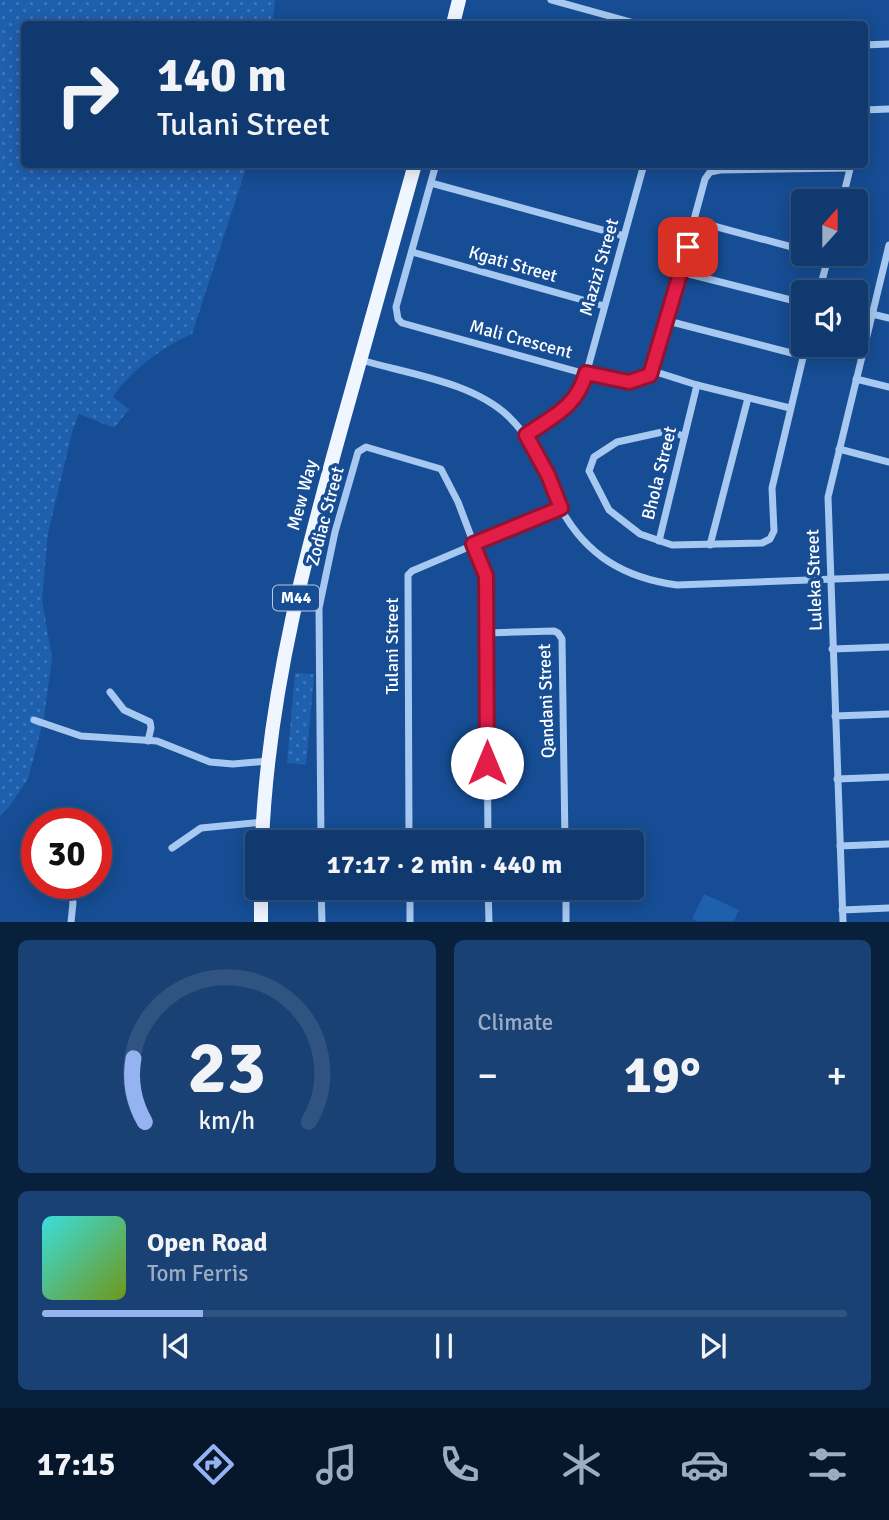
<!DOCTYPE html>
<html lang="en">
<head>
<meta charset="utf-8">
<style>
	:root { --surface:#103a6f; --page:#194174; --text:#f1f3f6; --muted:#9cadc3; --line:#305482; --accent:#95b2f1 }
	body { margin:0; font-family:Signika,sans-serif; background:var(--page); color:var(--text); height:100vh; display:flex; flex-direction:column; font-size:26px; white-space:nowrap }
	* { box-sizing:border-box; margin:0 }
	p { font-size:23px; color:var(--muted) }
	.icon { flex:none; width:38px; height:38px; fill:none; stroke:currentColor; stroke-width:2; stroke-linecap:round; stroke-linejoin:round }
	.map { position:relative; height:922px; overflow:hidden }
	.side { display:flex; flex-direction:column; gap:18px; padding:18px; background:#09203d; flex:1 }
	.side>* { flex:none }
	.guide { position:absolute; left:21px; top:21px; width:847px; height:147px; border-radius:7px; box-shadow:0 4px 18px #0003,0 0 0 2px var(--line); background:#103a6f; color:var(--text); overflow:hidden }
	.needle { width:46px; rotate:21deg }
	.tools { position:absolute; left:791px; top:189px; display:grid; gap:14px }
	.tools a { display:grid; place-items:center; width:77px; height:77px; border-radius:7px; background:var(--surface); box-shadow:0 4px 18px #0003,0 0 0 2px var(--line); font-size:35px }
	.speed { position:absolute; left:21px; top:808px; display:flex; gap:14px; font-size:35px; font-weight:700; text-align:center }
	.speed>* { display:grid; place-content:center; width:91px; height:91px; border-radius:50%; background:var(--surface); box-shadow:0 4px 18px #0003,0 0 0 2px var(--line); line-height:1 }
	.speed .limit { border:10px solid #d22; background:#fff; color:#111 }
	.pin { position:absolute; display:grid; place-items:center; width:60px; height:60px; color:#fff; margin:-30px; border-radius:14px; box-shadow:0 4px 10px #0006 }
	.me { position:absolute; width:77px; margin:-38px; rotate:0deg; stroke-linejoin:round; filter:drop-shadow(0 0 5px #0008) }
	.turn { display:flex; align-items:center; gap:24px; height:147px; padding:0 21px; font-size:32px }
	.turn .icon { width:91px; height:91px; stroke-width:2.5 }
	.turn b { display:block; font-size:49px; line-height:60px }
	.big { font-size:52px; font-weight:800; line-height:1.1 }
	.side .widget { flex:1; display:flex; flex-direction:column; justify-content:center; gap:10px; min-width:0; padding:0 24px; border-radius:10px; background:var(--page) }
	.side .dial { align-items:center; gap:0 }
	.dial svg { height:182px; overflow:visible; fill:none; stroke:var(--line); stroke-width:7; stroke-linecap:round; text-anchor:middle }
	.dial text { fill:var(--text); stroke:none }
	.song { display:flex; align-items:center; gap:21px }
	.cover { width:84px; height:84px; border-radius:10px; background:linear-gradient(135deg,hsl(180 70% 55%),hsl(80 70% 35%)) }
	.played { height:7px; border-radius:4px; background:linear-gradient(90deg,var(--accent) 20%,var(--line) 20%) }
	.keys { display:flex; justify-content:space-around; direction:ltr }
	.heat { display:flex; justify-content:space-between; align-items:center; font-size:38px; direction:ltr }
	.side .tiles { flex:1; display:grid; gap:18px; grid-template-columns:1fr 1fr }
	.widget:last-child { grid-column:span 2 }
	.trip { position:absolute; left:245px; top:830px; width:399px; height:70px; border-radius:7px; background:var(--surface); box-shadow:0 4px 18px #0003,0 0 0 2px var(--line); font-weight:800; line-height:70px; text-align:center }
	.menu { display:flex; height:112px; justify-content:space-around; align-items:center; background:#06172c; color:var(--muted) }
	.menu .icon { width:49px; height:49px }
	.menu .current { color:var(--accent) }
	.menu b { font-size:32px; color:var(--text) }
	.map>svg:first-child { display:block }
</style>
</head>
<body>
<div class="map">
<svg width="889" height="922" viewBox="0 0 889 922">
	<defs>
		<pattern id="grass-dots" width="8" height="8" patternUnits="userSpaceOnUse" patternTransform="scale(1.75)"><rect width="8" height="8" fill="#1e5fae"/><path d="M2 2h.1M6 6h.1" fill="none" stroke="#4077ba" stroke-width="1.8" stroke-linecap="round"/></pattern>
	</defs>
	<rect width="100%" height="100%" fill="#164d94"/>
	<g fill="url(#grass-dots)">
		<path d="M0 0H275L272 24H24V164L247 165 192 334C165 345 129 372 113 397L129 409 114 428 79 414 73 429 48 533 42 600 52 658 44 718 28 779 9 807 0 816Z"/>
		<path d="M295 673 314 674 306 765 287 763Z"/>
	</g>
	<path fill="#1e5fae" d="M704 894 739 910 734 921H697L692 919Z"/>
	<g fill="none" stroke-linecap="round" stroke-linejoin="round">
		<g stroke="#a6c8f1" stroke-width="7">
			<path d="M551 0 638 24"/>
			<path d="M864 45 889 44"/>
			<path d="M864 110 889 109"/>
			<path d="M436 164 396 307 398 319 402 323 586 374 629 382 650 375 653 371"/>
			<path d="M431 183 624 236"/>
			<path d="M842 201 851 165"/>
			<path d="M695 221 803 250"/>
			<path d="M412 252 604 306"/>
			<path d="M681 272 803 303"/>
			<path d="M819 292 829 254"/>
			<path d="M872 314 889 318"/>
			<path d="M668 321 803 356"/>
			<path d="M361 360C408 374 473 382 509 417 526 433 537 453 547 474 553 486 555 498 561 509 587 556 625 578 677 585L889 577"/>
			<path d="M653 371 705 179 710 172 720 170 850 168"/>
			<path d="M653 371 697 385 790 408"/>
			<path d="M856 379 889 387"/>
			<path d="M526 435 571 403 582 389 644 164"/>
			<path d="M684 436 667 431 617 442 594 457 589 471 609 510 640 534 672 545 762 543 770 539 774 531 772 488 806 345"/>
			<path d="M839 449 889 462"/>
			<path d="M659 541 697 385"/>
			<path d="M710 545 748 398"/>
			<path d="M486 633 554 631 558 633 562 639 565 842"/>
			<path d="M832 649 889 647"/>
			<path d="M110 692 124 710 150 722 151 728 148 741"/>
			<path d="M835 716 889 714"/>
			<path d="M34 720 81 736 157 741 210 762 233 764 268 761"/>
			<path d="M837 779 889 777"/>
			<path d="M321 842 319 608 335 532 358 452 366 447 441 469 458 502 486 576 488 842"/>
			<path d="M409 842 408 575 412 571 561 508"/>
			<path d="M840 846 889 844"/>
			<path d="M172 848 201 828 263 822"/>
			<path d="M70 884 73 903 71 922"/>
			<path d="M321 887 322 922"/>
			<path d="M410 887V922"/>
			<path d="M488 887 489 922"/>
			<path d="M566 887V922"/>
			<path d="M842 910 889 908"/>
			<path d="M843 922 828 497 889 245"/>
		</g>
		<g stroke="#f0f6ff" stroke-width="14">
			<path d="M453 24 459 0"/>
			<path d="M262 842C268 690 308 545 349 400 371 322 393 243 415 164"/>
			<path d="M261 887V922"/>
		</g>
	</g>
	<g fill="none" stroke-linecap="round" stroke-linejoin="round">
		<g stroke="#92132f" stroke-width="18">
			<path id="route" d="M487 763 486 576 473 544 561 508 548 475 526 435C553 416 577 407 586 373L629 382 650 375 688 247"/>
		</g>
		<use href="#route" stroke="#e11d48" stroke-width="12"/>
	</g>
	<g text-anchor="middle" dominant-baseline="central" stroke-width="7" stroke-linejoin="round" paint-order="stroke">
		<rect fill="#164d94" stroke="#b9cadf" stroke-width="2" x="273" y="585.5" width="46" height="25" rx="5"/>
		<g font-size="16" font-weight="bold" fill="#fff">
			<text x="296" y="598">M44</text>
		</g>
		<g font-size="18" fill="#fff" stroke="#164d94">
			<text transform="translate(513 264) rotate(16)">Kgati Street</text>
			<text transform="translate(599 267) rotate(-74)">Mazizi Street</text>
			<text transform="translate(521 339) rotate(15)">Mali Crescent</text>
			<text transform="translate(659 473) rotate(-76)">Bhola Street</text>
			<text transform="translate(302 495) rotate(-75)">Mew Way</text>
			<text transform="translate(325 516) rotate(-75)">Zodiac Street</text>
			<text transform="translate(814 580) rotate(-92)">Luleka Street</text>
			<text transform="translate(392 646) rotate(-90)">Tulani Street</text>
			<text transform="translate(546 701) rotate(-92)">Qandani Street</text>
		</g>
	</g>
</svg>
<div class="tools">
<a><svg class="needle" viewBox="-14 -14 28 28"><path d="M0-13l5 13h-10z" fill="#e53935"/><path d="M0 13l5-13h-10z" fill="#9cadc3"/></svg></a>
<a><svg class="icon" aria-label="sound" viewBox="0 0 24 24"><path d="M4 9h4l5-4v14l-5-4H4zM17 9q2 3 0 6"/></svg></a>
</div>
<div class="speed"><div class="limit">30</div></div>
<div class="pin" style="left:688px;top:247px;background:#d93025"><svg class="icon" aria-label="arrive" viewBox="0 0 24 24"><path d="M6 21V4h12l-3 4 3 4H6"/></svg></div>
<svg class="me" style="left:487px;top:763px" viewBox="-20 -20 40 40"><circle r="19" fill="#fff"/><path d="M0-13L10 11 0 6-10 11z" fill="#e11d48"/></svg>
<div class="trip">17:17 · 2 min · 440 m</div>
<div class="guide">
<div class="turn"><svg class="icon" aria-label="right" viewBox="0 0 24 24"><path d="M7 20v-9h11M14 6l5 5-5 5"/></svg><div><b>140 m</b>Tulani Street</div></div>
</div>
</div>
<section class="side">
<div class="tiles">
<div class="widget dial"><svg viewBox="0 0 100 80">
<path d="M14 69A42 42 0 1 1 86 69"/>
<path d="M14 69A42 42 0 0 1 9 41" stroke="#95b2f1"/>
<text x="50" y="56" font-size="32" font-weight="700">23</text>
<text x="50" y="72" font-size="11">km/h</text>
</svg></div>
<div class="widget"><p>Climate</p>
<div class="heat"><a>−</a><b class="big">19°</b><a>+</a></div>
</div>
<div class="widget">
<div class="song"><i class="cover"></i><div><b>Open Road</b><p>Tom Ferris</p></div></div>
<div class="played"></div>
<div class="keys"><svg class="icon" aria-label="previous" viewBox="0 0 24 24"><path d="M18 5L8 12l10 7zM5 5v14"/></svg><svg class="icon" aria-label="pause" viewBox="0 0 24 24"><path d="M8 5v14M16 5v14"/></svg><svg class="icon" aria-label="next" viewBox="0 0 24 24"><path d="M6 5l10 7-10 7zM19 5v14"/></svg></div>
</div>
</div>
</section>
<nav class="menu">
<b>17:15</b>
<svg class="icon current" aria-label="directions" viewBox="0 0 24 24"><path d="M12 3l9 9-9 9-9-9zM9 14v-3h6M13 9l2 2-2 2"/></svg>
<svg class="icon" aria-label="music" viewBox="0 0 24 24"><path d="M9 18V5l10-2v13"/><circle cx="6" cy="18" r="3"/><circle cx="16" cy="16" r="3"/></svg>
<svg class="icon" aria-label="phone" viewBox="0 0 24 24"><path d="M5 4h4l2 5-3 2q2 4 5 5l2-3 5 2v4C11 20 4 13 5 4z"/></svg>
<svg class="icon" aria-label="climate" viewBox="0 0 24 24"><path d="M12 3v18M4 7l16 10M4 17L20 7"/></svg>
<svg class="icon" aria-label="car" viewBox="0 0 24 24"><path d="M5 17H2v-5l4-1 3-4h7l3 4 3 1v5h-3M9 17h6M6 11h13"/><circle cx="7" cy="17" r="2"/><circle cx="17" cy="17" r="2"/></svg>
<svg class="icon" aria-label="filters" viewBox="0 0 24 24"><path d="M4 7h16M4 17h16"/><circle cx="9" cy="7" r="2"/><circle cx="15" cy="17" r="2"/></svg>
</nav>
</body>
</html>
